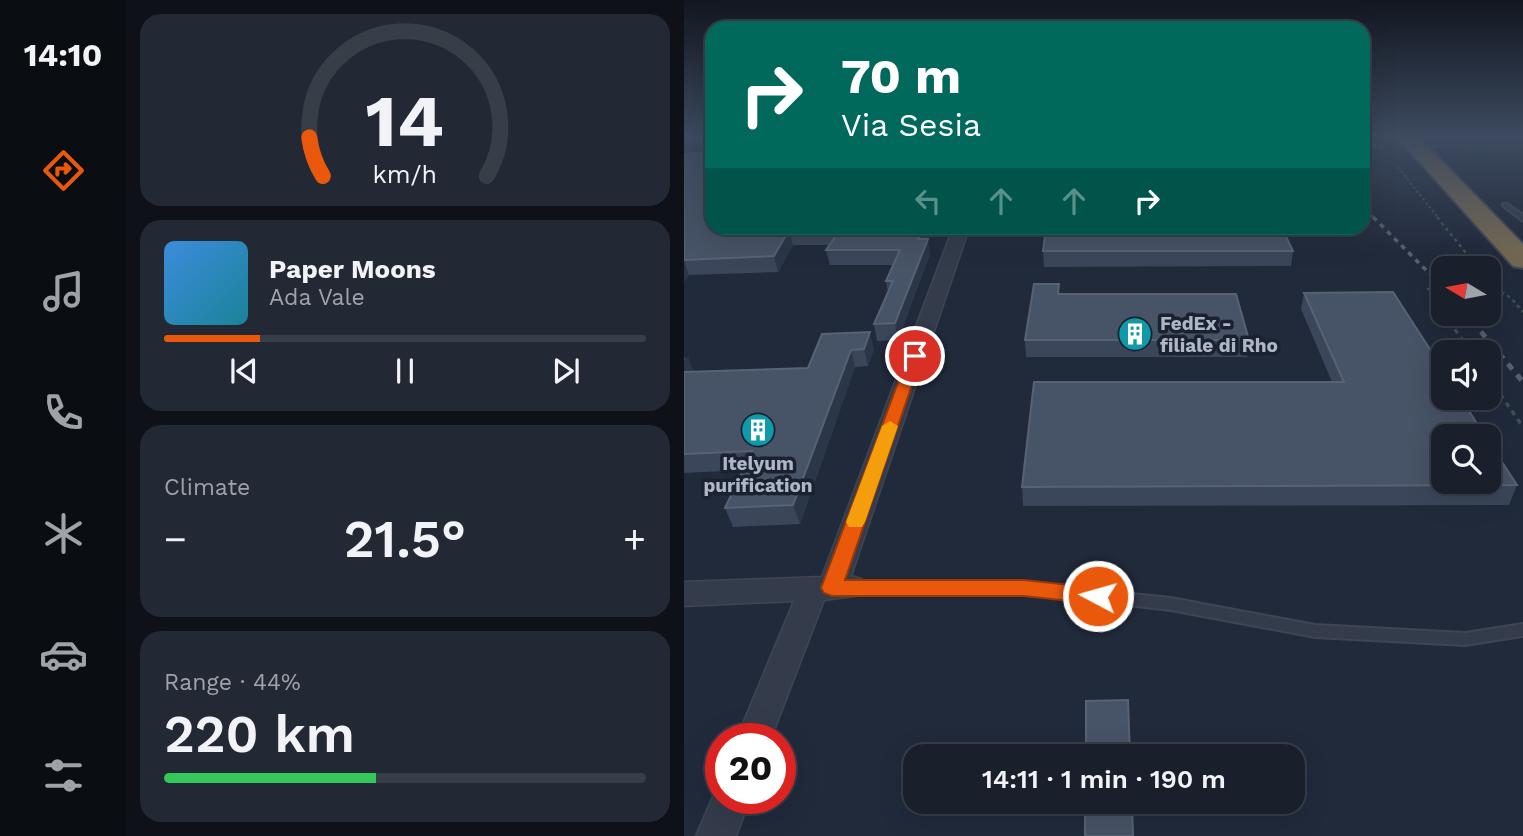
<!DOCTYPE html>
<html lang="en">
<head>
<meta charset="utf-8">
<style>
	:root { --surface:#19202c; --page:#222834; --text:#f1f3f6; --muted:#9fa3a9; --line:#373e48; --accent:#ea580c }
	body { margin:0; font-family:"Work Sans",sans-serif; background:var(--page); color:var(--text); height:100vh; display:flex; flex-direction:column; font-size:26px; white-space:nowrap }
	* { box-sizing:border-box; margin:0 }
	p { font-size:23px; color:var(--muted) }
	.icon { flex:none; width:38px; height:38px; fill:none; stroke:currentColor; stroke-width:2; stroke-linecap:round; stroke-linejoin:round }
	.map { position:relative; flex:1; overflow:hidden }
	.side { display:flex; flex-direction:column; gap:14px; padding:14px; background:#0e1218; width:558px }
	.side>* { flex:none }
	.hud { position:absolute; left:21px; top:21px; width:665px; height:214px; border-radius:21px; box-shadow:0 7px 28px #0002,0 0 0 2px var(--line); background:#00695c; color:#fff; overflow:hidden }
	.needle { width:46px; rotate:280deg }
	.tools { position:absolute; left:747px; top:256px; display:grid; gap:14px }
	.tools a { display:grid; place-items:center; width:70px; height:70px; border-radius:14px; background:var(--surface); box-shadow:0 7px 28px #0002,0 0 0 2px var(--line); font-size:35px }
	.speed { position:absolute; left:21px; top:723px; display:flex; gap:14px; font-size:35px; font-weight:700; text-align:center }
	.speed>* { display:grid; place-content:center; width:91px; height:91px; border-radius:50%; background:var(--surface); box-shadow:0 7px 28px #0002,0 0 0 2px var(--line); line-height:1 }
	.speed .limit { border:10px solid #d22; background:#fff; color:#111 }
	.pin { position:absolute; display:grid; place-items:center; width:60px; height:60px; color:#fff; margin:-30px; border:4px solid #fff; border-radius:50%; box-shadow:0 2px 7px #0007 }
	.me { position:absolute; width:77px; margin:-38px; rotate:276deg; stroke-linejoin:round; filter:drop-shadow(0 0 5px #0008) }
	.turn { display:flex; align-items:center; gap:24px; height:147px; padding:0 21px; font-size:32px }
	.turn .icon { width:91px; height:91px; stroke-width:2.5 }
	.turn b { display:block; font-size:49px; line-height:60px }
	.lanes { display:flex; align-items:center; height:66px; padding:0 21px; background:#0003; justify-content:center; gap:35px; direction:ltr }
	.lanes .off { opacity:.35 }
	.big { font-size:52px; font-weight:600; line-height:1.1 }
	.side .card { flex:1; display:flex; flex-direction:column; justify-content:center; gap:10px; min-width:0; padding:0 24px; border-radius:21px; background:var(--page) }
	.side .dial { align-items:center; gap:0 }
	.dial svg { height:182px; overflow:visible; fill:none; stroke:var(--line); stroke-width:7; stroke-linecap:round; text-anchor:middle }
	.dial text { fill:var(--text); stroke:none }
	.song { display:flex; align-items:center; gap:21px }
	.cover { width:84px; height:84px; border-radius:10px; background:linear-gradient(135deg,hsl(210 70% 55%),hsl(190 70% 35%)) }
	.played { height:7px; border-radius:4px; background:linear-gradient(90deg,var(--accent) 20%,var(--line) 20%) }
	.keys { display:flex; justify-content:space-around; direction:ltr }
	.heat { display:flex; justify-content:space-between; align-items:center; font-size:38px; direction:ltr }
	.charge { height:10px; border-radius:5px; background:linear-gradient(90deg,#34c759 44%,var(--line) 0) }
	.trip { position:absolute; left:219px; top:744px; width:402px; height:70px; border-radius:21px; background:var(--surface); box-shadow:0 7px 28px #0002,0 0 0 2px var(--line); font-weight:600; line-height:70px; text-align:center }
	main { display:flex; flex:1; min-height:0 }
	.dock { display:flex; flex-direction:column; width:126px; justify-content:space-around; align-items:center; background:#0a0d12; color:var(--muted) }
	.dock .icon { width:49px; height:49px }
	.dock .on { color:var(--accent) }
	.dock b { font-size:32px; color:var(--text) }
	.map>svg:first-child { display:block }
</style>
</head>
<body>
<main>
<nav class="dock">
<b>14:10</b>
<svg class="icon on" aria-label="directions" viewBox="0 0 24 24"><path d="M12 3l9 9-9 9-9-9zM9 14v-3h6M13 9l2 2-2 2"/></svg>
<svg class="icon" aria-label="music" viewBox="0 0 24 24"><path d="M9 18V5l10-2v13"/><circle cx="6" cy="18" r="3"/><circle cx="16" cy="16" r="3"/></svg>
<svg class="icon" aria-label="phone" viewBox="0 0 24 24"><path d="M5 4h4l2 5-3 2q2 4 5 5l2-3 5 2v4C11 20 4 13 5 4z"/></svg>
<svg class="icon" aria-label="climate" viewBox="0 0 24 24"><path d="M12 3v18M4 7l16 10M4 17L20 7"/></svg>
<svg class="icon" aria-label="car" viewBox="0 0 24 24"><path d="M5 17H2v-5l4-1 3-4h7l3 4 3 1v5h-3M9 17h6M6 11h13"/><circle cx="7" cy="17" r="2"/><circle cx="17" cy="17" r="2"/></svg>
<svg class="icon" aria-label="filters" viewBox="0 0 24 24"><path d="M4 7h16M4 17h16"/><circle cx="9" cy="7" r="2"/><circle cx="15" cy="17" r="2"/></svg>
</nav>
<section class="side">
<div class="card dial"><svg viewBox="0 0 100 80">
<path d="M14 69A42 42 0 1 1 86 69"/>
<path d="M14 69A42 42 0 0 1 8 52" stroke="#ea580c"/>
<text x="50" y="56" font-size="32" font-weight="700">14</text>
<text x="50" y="72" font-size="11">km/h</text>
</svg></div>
<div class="card">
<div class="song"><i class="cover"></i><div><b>Paper Moons</b><p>Ada Vale</p></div></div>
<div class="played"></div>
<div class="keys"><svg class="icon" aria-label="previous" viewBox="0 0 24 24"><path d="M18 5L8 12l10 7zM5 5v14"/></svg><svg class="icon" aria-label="pause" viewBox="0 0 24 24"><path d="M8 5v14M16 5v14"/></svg><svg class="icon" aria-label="next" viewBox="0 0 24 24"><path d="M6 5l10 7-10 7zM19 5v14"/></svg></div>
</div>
<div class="card"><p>Climate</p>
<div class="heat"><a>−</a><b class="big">21.5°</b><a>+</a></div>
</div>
<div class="card"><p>Range · 44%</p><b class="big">220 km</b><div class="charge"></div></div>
</section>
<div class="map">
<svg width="839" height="836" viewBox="0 0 839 836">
	<rect width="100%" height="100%" fill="#212a3b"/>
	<path fill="#23373c" d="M764 136H839V150L786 156Z"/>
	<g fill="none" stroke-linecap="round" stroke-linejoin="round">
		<g stroke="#3e4554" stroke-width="4">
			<g id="service">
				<path d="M679 141 698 146 695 148 679 145Z"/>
				<path d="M819 204H823L839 215V221L819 206Z"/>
				<path d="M170 582 340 583 487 598 631 625 781 633 839 624V636L781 645 631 637 487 610 340 593 170 592 165 591 163 587 165 583Z"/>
			</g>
		</g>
		<g stroke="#3e4554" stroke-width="3">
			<g id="minor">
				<path d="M269 228H285L167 576 177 579 182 587 177 595 140 600 87 738H53L110 601 0 606V582L138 577Z"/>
				<path d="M37 783V798H66L52 836H12L34 785Z"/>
			</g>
		</g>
		<g stroke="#3e4554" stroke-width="3">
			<path id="secondary" d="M0 136H8V137L0 142Z"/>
		</g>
		<g stroke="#3f4756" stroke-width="4">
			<path id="motorway" d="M712 136H733L839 244V268L829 266Z"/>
		</g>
		<g stroke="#3b5154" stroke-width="2" stroke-dasharray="2.5 2.5" stroke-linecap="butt">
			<path d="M779 147 839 145"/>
			<path d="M714 167 755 219"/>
		</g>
		<g stroke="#3b5154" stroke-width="2.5" stroke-dasharray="3.5 3.5" stroke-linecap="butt">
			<path d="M753 217 794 268"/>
			<path d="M805 285 827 298 839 312"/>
			<path d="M760 286 744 289 760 313"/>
			<path d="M760 313 766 322"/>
		</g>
		<g stroke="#3b5154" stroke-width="3.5" stroke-dasharray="5 5" stroke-linecap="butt">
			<path d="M765 321 787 352"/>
			<path d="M805 378 839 427"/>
		</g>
		<use href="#service" fill="#343c4b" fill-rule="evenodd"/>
		<use href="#minor" fill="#343c4b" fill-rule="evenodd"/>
		<use href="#secondary" fill="#424b5e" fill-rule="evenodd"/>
		<use href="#motorway" fill="#716751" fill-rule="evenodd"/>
		<path stroke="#566072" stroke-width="2.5" stroke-dasharray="4.5 4.5" stroke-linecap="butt" d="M679 207 691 219"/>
		<g stroke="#566072" stroke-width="3.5" stroke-dasharray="5 5" stroke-linecap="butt">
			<path d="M689 217 760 288"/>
			<path d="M782 313 790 322"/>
		</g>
		<path stroke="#566072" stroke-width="5" stroke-dasharray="7 7" stroke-linecap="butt" d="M788 321 839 382"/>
		<path stroke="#3b5154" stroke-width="2" stroke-dasharray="2.5 2.5" stroke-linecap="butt" d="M710 147H779"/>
	</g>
	<g fill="#3b465a">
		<path d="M0 154 28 228H248L243 239 246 254 214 340 193 341 190 324 204 293 202 281 209 265H146L142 250 145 245H109L94 272 5 275 0 282Z"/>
		<path d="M359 251H609L607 266 360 267Z"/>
		<path d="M620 293 833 485 825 505 339 506 338 487 648 382 617 309Z"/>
		<path d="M375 294 565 340 563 357H342L341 340Z"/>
		<path d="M138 334 190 349 184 366 171 367 116 524 49 527 41 508 59 470 0 473V356L10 372 124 368Z"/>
	</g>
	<g fill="#2b3649">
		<path d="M239 228H248L236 254 234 239Z"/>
		<path d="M105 230 109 245 94 272 90 256Z"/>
		<path d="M244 239 246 254 214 340 211 323Z"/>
		<path d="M0 261 5 275 0 282Z"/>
		<path d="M186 332 190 349 184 366 180 349Z"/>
		<path d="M167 350 171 367 116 524 109 505Z"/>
		<path d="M4 356 10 373 0 389V361Z"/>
	</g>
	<g fill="#475366" stroke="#586275" stroke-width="2">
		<path d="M28 152V228H239L234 239H244L211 323 190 324 209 281H202L216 250H142L156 230H105L90 256 0 260V154Z"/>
		<path d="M362 228H598L609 251H359Z"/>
		<path d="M350 284H375L374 294H552L565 340H341Z"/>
		<path d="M709 292 760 371V397H776L801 436H760V481H805V442L833 485 338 487 350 382H660L620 293Z"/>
		<path d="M186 332 180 349 167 350 109 505 41 508 68 451 0 454V372L124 368 138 334Z"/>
		<path d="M444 700 446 756H402V701Z"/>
		<path d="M401 802H448L449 836H401Z"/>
	</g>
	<linearGradient id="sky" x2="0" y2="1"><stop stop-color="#121720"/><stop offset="0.54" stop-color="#3d4a60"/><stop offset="1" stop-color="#3d4a60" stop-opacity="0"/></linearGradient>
	<rect width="839" height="253" fill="url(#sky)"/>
	<path fill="#ea580c" stroke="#983908" stroke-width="2" d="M231 352 238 356 161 580H340L414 588 421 590 424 596 421 602 414 604 340 596H148L140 593 137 588 224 356Z"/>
	<path fill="#f59e0b" d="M206 421 214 426 181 522 178 527H165L162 522 198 426Z"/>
	<defs>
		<g id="building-disc" transform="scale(1.75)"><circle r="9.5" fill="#0f9aa8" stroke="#1a2130"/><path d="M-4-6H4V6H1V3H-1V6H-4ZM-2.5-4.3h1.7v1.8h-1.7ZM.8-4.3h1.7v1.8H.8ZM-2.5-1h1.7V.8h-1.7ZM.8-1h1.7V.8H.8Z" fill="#fff"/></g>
	</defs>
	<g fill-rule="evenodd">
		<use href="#building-disc" x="451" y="334"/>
		<use href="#building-disc" x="74" y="430"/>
	</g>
	<g text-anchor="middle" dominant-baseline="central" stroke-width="7" stroke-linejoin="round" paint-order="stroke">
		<g font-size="19" font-weight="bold" fill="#afb7c7" stroke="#1a2130" text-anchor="start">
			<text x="476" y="323">FedEx -<tspan x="476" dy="22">filiale di Rho</tspan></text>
			<text x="74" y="463" text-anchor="middle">Itelyum<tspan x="74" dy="22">purification</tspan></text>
		</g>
	</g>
</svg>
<div class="tools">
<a><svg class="needle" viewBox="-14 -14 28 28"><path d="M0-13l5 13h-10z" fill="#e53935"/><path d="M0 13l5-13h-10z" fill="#9fa3a9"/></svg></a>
<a><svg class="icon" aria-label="sound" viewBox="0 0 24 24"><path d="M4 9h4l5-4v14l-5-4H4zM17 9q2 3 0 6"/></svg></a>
<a><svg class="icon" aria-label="search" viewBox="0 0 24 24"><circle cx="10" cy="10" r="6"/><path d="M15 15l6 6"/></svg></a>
</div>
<div class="speed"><div class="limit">20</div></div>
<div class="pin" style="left:231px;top:356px;background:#d93025"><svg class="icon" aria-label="arrive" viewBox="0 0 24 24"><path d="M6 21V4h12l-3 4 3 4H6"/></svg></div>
<svg class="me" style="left:414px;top:596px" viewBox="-20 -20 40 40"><circle r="17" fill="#ea580c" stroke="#fff" stroke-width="3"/><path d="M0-11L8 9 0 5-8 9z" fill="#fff"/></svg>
<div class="trip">14:11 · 1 min · 190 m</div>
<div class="hud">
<div class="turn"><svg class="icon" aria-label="right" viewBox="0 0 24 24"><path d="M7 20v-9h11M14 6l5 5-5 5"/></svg><div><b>70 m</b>Via Sesia</div></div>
<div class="lanes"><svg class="icon off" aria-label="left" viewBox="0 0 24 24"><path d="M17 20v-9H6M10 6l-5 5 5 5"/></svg><svg class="icon off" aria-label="ahead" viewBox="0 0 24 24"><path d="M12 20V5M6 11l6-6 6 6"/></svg><svg class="icon off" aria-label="ahead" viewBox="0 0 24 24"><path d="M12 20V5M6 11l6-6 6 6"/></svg><svg class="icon" aria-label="right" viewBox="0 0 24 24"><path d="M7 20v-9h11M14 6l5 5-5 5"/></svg></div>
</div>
</div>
</main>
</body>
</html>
